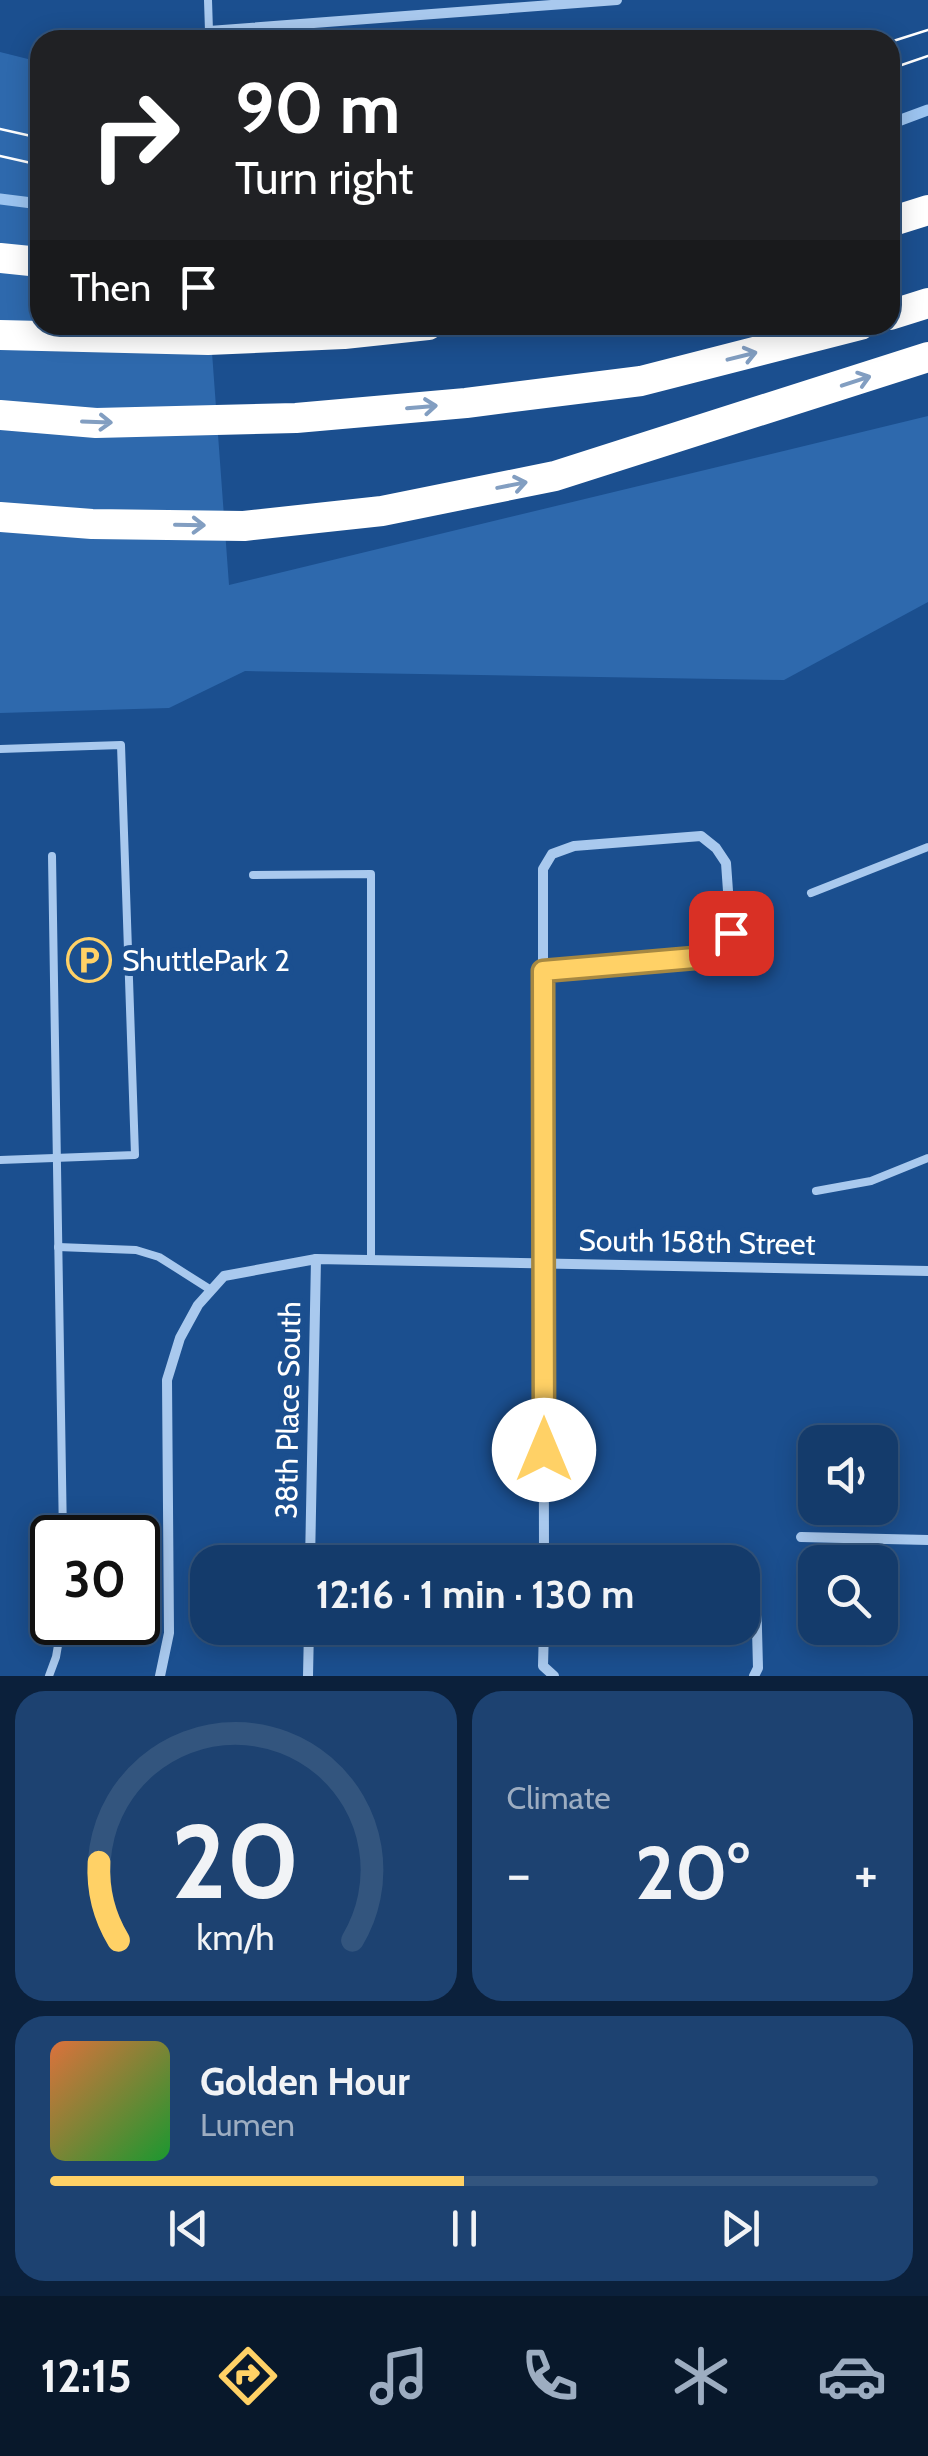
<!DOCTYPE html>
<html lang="en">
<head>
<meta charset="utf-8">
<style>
	:root { --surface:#143b6b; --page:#1d4271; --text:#f1f3f6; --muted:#9dadc1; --line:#33557e; --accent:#ffd166 }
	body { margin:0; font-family:Cabin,sans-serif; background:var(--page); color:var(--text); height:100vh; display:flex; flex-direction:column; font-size:38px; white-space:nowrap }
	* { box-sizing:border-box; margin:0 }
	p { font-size:32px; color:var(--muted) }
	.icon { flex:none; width:55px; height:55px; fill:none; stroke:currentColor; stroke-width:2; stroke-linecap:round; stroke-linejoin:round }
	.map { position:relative; height:1676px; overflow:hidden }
	.details { display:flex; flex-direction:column; gap:15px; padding:15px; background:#0b203b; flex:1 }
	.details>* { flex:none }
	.banner { position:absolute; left:30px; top:30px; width:870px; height:305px; border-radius:30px; box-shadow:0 5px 25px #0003,0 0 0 2px var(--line); background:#202124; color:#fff; overflow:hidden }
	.controls { position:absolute; left:798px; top:1425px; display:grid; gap:20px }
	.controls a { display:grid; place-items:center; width:100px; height:100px; border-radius:20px; background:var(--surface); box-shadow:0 5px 25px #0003,0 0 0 2px var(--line); font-size:50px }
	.speed { position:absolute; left:30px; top:1515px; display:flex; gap:20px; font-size:50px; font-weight:700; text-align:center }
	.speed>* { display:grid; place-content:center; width:130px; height:130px; border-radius:50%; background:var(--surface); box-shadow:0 5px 25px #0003,0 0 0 2px var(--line); line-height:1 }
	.speed .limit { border:5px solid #111; border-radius:15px; background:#fff; color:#111 }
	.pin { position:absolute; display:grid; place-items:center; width:85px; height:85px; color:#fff; margin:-42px; border-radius:20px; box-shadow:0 5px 15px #0006 }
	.me { position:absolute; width:110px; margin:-55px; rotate:0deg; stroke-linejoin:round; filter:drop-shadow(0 0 8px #0008) }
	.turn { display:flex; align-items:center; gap:35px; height:210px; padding:0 40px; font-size:45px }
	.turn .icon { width:130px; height:130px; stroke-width:2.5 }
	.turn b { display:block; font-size:70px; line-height:85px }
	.then { display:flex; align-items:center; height:95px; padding:0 40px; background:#0003; gap:20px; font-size:38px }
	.big { font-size:75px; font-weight:800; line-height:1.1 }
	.details .card { flex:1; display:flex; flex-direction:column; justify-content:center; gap:15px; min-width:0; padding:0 35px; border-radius:30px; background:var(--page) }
	.details .dial { align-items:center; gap:0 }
	.dial svg { height:260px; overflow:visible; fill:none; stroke:var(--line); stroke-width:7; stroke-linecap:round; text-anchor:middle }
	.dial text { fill:var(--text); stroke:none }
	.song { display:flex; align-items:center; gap:30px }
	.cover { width:120px; height:120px; border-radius:15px; background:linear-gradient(135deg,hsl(20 70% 55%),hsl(130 70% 35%)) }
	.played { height:10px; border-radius:5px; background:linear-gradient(90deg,var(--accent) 50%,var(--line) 50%) }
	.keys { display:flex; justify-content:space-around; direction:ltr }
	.heat { display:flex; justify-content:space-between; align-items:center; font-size:55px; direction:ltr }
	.details .tiles { flex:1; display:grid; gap:15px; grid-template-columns:1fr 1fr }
	.card:last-child { grid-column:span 2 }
	.trip { position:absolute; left:190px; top:1545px; width:570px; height:100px; border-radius:30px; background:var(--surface); box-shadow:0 5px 25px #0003,0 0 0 2px var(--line); font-weight:800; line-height:100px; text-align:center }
	.dock { display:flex; height:160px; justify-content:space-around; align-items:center; background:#08182b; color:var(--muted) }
	.dock .icon { width:70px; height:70px }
	.dock .active { color:var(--accent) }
	.dock b { font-size:45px; color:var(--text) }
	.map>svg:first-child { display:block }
</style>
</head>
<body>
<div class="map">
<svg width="928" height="1676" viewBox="0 0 928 1676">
	<rect width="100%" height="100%" fill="#1b4f8f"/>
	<path fill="#2e69ad" d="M0 52 40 62V325H210L229 585 928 416V602L784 680 245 671 169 708 0 713Z"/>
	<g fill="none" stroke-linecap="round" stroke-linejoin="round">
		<g stroke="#9cc4f0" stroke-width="11">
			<path d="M890 124 928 110"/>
			<path d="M0 199 40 204"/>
		</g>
		<g stroke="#a9c9ee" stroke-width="8">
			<path d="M208 0 209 31"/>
			<path d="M0 749 121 745 135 1155 0 1160"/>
			<path d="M52 856 63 1538"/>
			<path d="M253 875 371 874V1260"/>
			<path d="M811 893 928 847"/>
			<path d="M816 1191 871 1181 928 1158"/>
			<path d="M58 1247 136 1250 159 1257 211 1290"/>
			<path d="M49 1676 56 1657 62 1622"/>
		</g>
		<g stroke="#a9c9ee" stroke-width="10">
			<path d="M209 31 617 0"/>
			<path d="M701 836 716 848 726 863 731 933 722 948 706 957 543 971V869L552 854 574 846Z"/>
			<path d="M543 971 544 1562"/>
			<path d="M801 1537 928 1540"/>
			<path d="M310 1562 316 1259"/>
			<path d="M742 1576 756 1591 758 1668 754 1676"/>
			<path d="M544 1628 543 1666 554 1676"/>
			<path d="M160 1676 169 1633 167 1380 180 1338 198 1305 224 1276 316 1259 928 1271"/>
			<path d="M308 1676 309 1628"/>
		</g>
		<g stroke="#fff" stroke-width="30">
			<path d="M890 222 928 210"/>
			<path d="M0 258 40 262"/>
			<path d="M890 315 928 303"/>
			<path d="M0 335 208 340 344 334 428 325"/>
			<path d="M0 415 96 423 296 418 466 403 641 381 860 325"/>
			<path d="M0 517 92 524 244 526 382 511 555 476 928 357"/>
		</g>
		<g stroke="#fff" stroke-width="2.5">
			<path d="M890 42 928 30"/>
			<path d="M890 69 928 56"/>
			<path d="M0 129 40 138"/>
			<path d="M0 156 40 165"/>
		</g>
	</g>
	<defs><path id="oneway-shaft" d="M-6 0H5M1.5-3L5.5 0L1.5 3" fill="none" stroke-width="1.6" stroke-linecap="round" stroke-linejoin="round" transform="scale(2.5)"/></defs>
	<g stroke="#829ec1">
		<use href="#oneway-shaft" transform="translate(742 356) rotate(-14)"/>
		<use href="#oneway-shaft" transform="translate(856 381) rotate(-18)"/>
		<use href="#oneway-shaft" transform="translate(422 407) rotate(-5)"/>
		<use href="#oneway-shaft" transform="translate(97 422) rotate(2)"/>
		<use href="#oneway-shaft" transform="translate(512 485) rotate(-11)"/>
		<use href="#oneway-shaft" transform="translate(190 525) rotate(1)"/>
	</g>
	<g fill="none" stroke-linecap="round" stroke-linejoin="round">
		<g stroke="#a68842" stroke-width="25">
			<path id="route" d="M544 1450 543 971 706 957 722 948 731 933"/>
		</g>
		<use href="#route" stroke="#ffd166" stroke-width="18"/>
	</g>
	<defs>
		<g id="parking-ring" transform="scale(2.25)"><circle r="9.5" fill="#1b4f8f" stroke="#ffd166" stroke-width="1.5"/><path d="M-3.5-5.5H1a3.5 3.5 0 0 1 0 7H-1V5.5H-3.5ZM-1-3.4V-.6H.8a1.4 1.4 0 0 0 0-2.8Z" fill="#ffd166"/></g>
	</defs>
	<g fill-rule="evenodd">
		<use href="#parking-ring" x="89" y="960"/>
	</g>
	<g text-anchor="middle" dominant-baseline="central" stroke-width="10" stroke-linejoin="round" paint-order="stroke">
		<g font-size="30" fill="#fff" stroke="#1b4f8f" text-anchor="start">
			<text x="122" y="960">ShuttlePark 2</text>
		</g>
		<g font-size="30" fill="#fff" stroke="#1b4f8f">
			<text transform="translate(697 1242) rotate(1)">South 158th Street</text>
			<text transform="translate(288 1410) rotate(-89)">38th Place South</text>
		</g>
	</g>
</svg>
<div class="controls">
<a><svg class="icon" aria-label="sound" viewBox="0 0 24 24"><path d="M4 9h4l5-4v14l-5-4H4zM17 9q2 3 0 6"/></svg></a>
<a><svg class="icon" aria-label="search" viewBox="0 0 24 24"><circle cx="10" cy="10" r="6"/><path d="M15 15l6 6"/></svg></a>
</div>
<div class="speed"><div class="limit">30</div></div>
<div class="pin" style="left:731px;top:933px;background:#d93025"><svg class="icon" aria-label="arrive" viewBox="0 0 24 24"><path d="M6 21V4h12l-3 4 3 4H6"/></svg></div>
<svg class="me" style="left:544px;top:1450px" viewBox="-20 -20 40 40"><circle r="19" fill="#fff"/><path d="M0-13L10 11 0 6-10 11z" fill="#ffd166"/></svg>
<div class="trip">12:16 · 1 min · 130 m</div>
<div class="banner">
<div class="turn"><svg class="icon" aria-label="right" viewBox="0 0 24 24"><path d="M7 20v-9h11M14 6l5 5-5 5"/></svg><div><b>90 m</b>Turn right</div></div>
<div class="then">Then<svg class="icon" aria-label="arrive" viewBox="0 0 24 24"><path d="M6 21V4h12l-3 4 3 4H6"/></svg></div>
</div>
</div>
<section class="details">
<div class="tiles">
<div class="card dial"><svg viewBox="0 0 100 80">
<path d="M14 69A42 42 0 1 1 86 69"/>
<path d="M14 69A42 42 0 0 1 8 45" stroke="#ffd166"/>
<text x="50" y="56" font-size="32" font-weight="700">20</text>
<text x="50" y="72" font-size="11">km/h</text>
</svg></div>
<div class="card"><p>Climate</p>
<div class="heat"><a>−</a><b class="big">20°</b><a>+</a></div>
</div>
<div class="card">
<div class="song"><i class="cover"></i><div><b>Golden Hour</b><p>Lumen</p></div></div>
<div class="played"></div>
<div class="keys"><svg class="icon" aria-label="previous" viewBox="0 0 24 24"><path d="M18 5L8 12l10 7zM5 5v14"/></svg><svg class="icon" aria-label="pause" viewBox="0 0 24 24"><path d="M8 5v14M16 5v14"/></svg><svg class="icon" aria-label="next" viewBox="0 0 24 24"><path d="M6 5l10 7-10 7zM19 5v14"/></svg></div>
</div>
</div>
</section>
<nav class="dock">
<b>12:15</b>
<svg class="icon active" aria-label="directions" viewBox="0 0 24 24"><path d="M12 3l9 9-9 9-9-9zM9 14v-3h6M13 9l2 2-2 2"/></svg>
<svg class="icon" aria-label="music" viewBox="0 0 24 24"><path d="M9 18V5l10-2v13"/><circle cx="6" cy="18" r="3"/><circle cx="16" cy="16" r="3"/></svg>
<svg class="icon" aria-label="phone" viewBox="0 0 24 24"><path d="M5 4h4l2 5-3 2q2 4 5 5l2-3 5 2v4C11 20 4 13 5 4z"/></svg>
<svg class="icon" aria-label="climate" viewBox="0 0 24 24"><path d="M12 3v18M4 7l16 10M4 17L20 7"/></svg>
<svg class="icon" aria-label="car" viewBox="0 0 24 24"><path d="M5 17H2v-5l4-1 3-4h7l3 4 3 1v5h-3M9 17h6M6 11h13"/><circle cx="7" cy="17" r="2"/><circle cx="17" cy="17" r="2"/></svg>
</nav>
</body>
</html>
